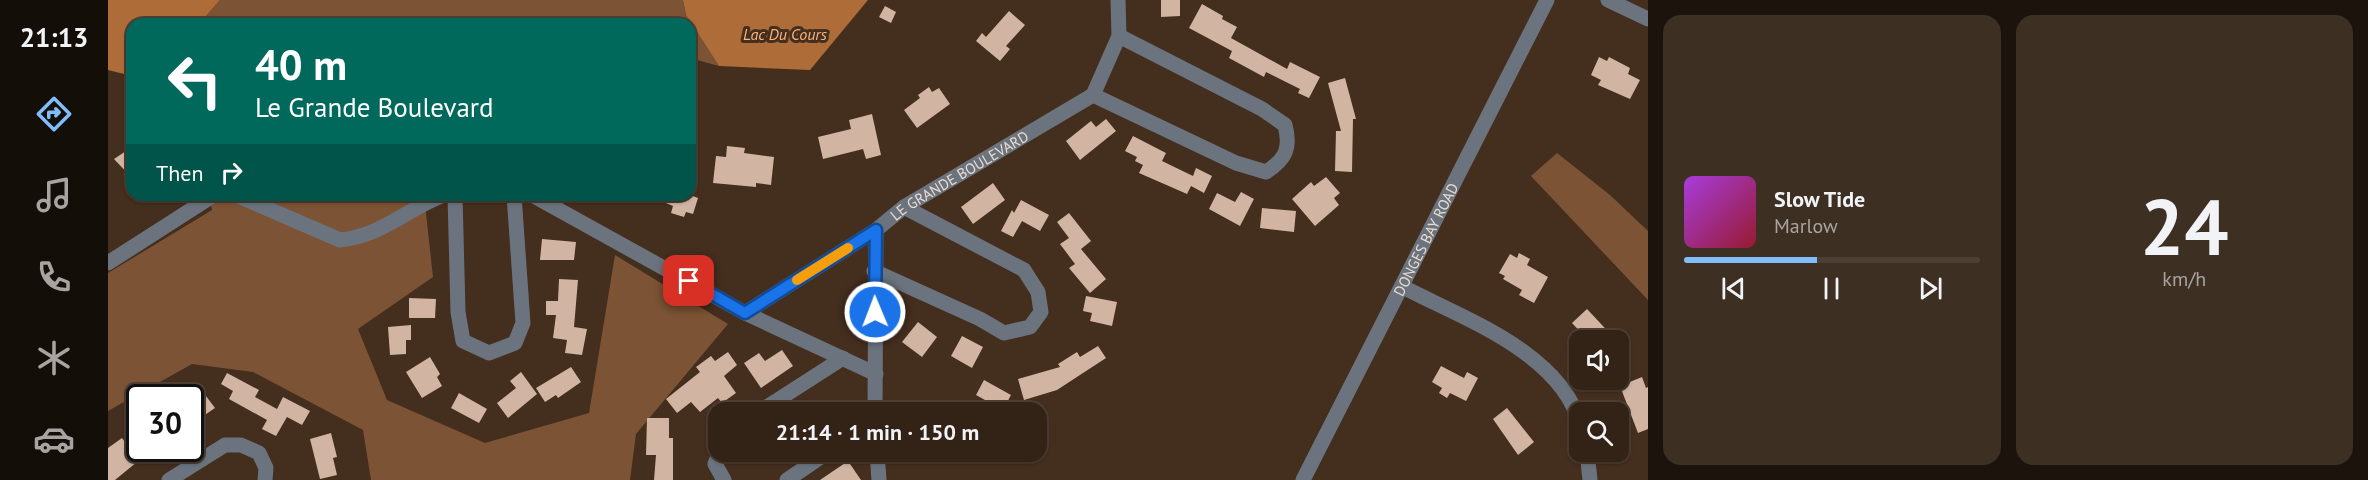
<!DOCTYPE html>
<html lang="en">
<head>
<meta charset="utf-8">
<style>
	:root { --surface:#332216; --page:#3e2f23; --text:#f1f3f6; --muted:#a9a4a1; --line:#4e3f35; --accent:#81bdfa }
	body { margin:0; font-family:"PT Sans",sans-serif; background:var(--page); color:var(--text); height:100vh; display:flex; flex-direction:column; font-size:22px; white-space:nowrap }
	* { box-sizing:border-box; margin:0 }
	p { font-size:20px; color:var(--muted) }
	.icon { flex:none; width:33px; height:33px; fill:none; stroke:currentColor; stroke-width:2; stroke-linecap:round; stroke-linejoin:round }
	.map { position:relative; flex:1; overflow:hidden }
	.side { display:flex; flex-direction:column; gap:15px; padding:15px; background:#1c130c; width:720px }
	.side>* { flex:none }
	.guide { position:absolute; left:18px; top:18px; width:570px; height:183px; border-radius:18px; box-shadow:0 2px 4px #0004,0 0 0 2px var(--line); background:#00695c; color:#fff; overflow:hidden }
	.tools { position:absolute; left:1461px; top:330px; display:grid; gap:12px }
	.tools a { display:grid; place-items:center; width:60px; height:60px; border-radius:12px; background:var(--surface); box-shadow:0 2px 4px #0004,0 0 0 2px var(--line); font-size:30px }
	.speed { position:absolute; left:18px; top:384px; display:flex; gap:12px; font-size:30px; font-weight:700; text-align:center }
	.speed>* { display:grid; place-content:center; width:78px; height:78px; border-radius:50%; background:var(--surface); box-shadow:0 2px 4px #0004,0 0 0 2px var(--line); line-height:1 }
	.speed .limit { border:3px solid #111; border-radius:9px; background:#fff; color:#111 }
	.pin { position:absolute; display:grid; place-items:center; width:51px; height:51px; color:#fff; margin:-26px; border-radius:12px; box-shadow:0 3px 9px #0006 }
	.me { position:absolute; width:66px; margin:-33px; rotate:359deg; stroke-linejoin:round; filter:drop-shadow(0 0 4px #0008) }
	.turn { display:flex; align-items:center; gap:21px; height:126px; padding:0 30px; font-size:27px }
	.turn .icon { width:78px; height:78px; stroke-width:2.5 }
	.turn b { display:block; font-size:42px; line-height:51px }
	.then { display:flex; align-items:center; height:57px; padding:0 30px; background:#0003; gap:12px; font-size:22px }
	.side .card { flex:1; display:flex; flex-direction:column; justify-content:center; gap:9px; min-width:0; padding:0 21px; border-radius:18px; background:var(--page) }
	.side .dial { align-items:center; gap:0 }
	.dial b { font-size:78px; line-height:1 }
	.song { display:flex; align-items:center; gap:18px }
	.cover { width:72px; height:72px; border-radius:9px; background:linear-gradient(135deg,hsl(280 70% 55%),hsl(350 70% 35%)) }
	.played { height:6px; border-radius:3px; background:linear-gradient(90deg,var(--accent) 45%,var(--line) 45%) }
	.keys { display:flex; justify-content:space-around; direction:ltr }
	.side .tiles { flex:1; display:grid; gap:15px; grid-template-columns:repeat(2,1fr) }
	.trip { position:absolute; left:600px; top:402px; width:339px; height:60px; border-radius:18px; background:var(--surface); box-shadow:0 2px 4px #0004,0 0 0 2px var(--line); font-weight:700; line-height:60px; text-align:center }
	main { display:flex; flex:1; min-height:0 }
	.menu { display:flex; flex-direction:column; width:108px; justify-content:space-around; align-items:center; background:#140e09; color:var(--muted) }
	.menu .icon { width:42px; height:42px }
	.menu .current { color:var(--accent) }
	.menu b { font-size:27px; color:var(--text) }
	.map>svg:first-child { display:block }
</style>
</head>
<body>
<main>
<nav class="menu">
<b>21:13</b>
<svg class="icon current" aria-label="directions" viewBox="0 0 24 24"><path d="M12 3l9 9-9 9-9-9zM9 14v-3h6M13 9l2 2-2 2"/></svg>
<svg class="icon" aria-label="music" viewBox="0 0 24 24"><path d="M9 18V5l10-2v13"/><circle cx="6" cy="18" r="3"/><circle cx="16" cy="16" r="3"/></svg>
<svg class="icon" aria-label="phone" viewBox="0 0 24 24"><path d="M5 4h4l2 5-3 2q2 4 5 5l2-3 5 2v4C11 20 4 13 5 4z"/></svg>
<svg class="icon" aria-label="climate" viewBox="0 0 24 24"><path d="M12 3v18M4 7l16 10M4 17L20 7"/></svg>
<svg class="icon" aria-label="car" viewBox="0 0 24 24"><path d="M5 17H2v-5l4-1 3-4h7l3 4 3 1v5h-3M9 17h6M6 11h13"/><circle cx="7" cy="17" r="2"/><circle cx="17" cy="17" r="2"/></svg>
</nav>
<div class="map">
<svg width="1540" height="480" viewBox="0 0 1540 480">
	<rect width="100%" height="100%" fill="#442e1e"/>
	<g fill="#7c5334">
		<path d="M112 0H575L578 15 611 66 582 58V24H91Z"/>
		<path d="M1449 153 1502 195 1540 231V300L1423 176Z"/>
		<path d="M101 195H316L325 277 250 329 279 400 377 443 481 413 507 255 620 324 528 434 522 480H263L255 430 145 372 84 364 0 411V273L104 210Z"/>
	</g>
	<g fill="#ae6c39">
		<path d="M0 0H112L91 24H24V76L0 70Z"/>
		<path d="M575 0H760L702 70 611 66 578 15Z"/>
	</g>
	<g fill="#d1b5a2">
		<path d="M1053 0H1072V16L1053 17Z"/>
		<path d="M1094 4 1115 16 1114 19 1129 27 1123 38 1179 69 1182 62 1212 77 1201 98 1190 93 1192 89 1158 72 1156 77 1121 58 1124 51 1081 28Z"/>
		<path d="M777 6 788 12 783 23 771 17Z"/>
		<path d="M901 11 917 25 898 46 902 49 892 61 868 41 874 33 878 37Z"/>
		<path d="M1491 57 1499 61 1501 57 1522 68 1520 74 1532 80 1522 99 1490 85 1493 80 1483 75Z"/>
		<path d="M1237 78 1248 119H1245L1244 172 1227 171 1228 131H1233L1220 83Z"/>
		<path d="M821 87 824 92 831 88 842 104 809 128 796 110 812 98 810 95Z"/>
		<path d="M764 114 773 155 758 159 755 149 715 159 710 137 743 129 741 120Z"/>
		<path d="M998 119 1008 131 972 160 958 141 983 121 988 127Z"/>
		<path d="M1025 136 1058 153 1054 161 1085 176 1088 168 1104 176 1096 193 1083 186 1079 194 1031 173 1035 165 1027 161 1029 157 1017 151Z"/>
		<path d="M619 146 637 148 636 153 666 157 663 185 648 183V187L605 183 608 156 618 157Z"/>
		<path d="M24 147V178L6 159Z"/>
		<path d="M1218 177 1232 193 1226 198 1231 205 1207 226 1184 199 1203 182 1206 186Z"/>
		<path d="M885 183 897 200 865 224 853 207Z"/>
		<path d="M1133 192 1146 199 1132 226 1101 209 1109 193 1127 202Z"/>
		<path d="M539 195H582L590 198 585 214 578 212 576 217 563 213 565 206Z"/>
		<path d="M913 200 941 215 932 231 914 221 905 237 893 231 904 210 906 213Z"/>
		<path d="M1154 208 1188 211 1186 232 1152 228Z"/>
		<path d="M961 213 983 241 973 249 998 279 982 293 961 268 967 264 952 244 961 238 949 222Z"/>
		<path d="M434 239 468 242 466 260H432Z"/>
		<path d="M1411 253 1422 259 1419 265 1440 277 1426 303 1411 295 1414 290 1395 279 1397 276 1391 273 1402 254 1409 258Z"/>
		<path d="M451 279 470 280 466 327 479 329 474 355 457 353 459 340 445 338 448 315H438V301H450Z"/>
		<path d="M978 296 1009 302 1004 326 982 321 984 313 975 311Z"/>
		<path d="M301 298 328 299 327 318H301Z"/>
		<path d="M1479 309 1508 340H1480L1464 323Z"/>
		<path d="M810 322 829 337 814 357 794 342Z"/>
		<path d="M303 325V340H298V354L282 355 280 327Z"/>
		<path d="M854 336 875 347 864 368 843 356Z"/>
		<path d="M990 346 998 358 949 390 916 400 910 379 952 367 950 364 969 352 972 357Z"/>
		<path d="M674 350 685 366 653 388 636 363 651 353 657 361Z"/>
		<path d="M620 352 629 365 616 376 628 393 614 403 610 398 592 412 583 402 569 413 558 399 592 372 588 367 603 356 607 361Z"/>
		<path d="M322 357 332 374 329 377 334 386 314 398 298 372Z"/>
		<path d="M1333 366 1356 378 1359 372 1370 378 1358 401 1342 393 1339 398 1331 393 1334 388 1324 382Z"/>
		<path d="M463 367 473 382 450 398 448 395 437 402 428 388Z"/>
		<path d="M413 372 429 394 400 418 389 403 408 388 402 381Z"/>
		<path d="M119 373 151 390 147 397 169 409 175 397 202 411 194 425 179 417 168 436 154 429 159 420 121 399 125 391 113 384Z"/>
		<path d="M1534 377 1538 388 1540 387V429L1530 433 1512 386Z"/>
		<path d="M876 380 903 395 895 410 868 395Z"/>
		<path d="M351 393 379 409 371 423 343 408Z"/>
		<path d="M98 396 107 408 82 425V407Z"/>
		<path d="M1399 408 1426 442 1410 455 1385 419Z"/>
		<path d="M539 418H561V438H565V480H546L548 455H538Z"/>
		<path d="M223 433 229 457 225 458 229 475 212 479 202 439Z"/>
		<path d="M32 437V448H46L7 480H0V448L14 438 19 445Z"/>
		<path d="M740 461 753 480H712Z"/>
	</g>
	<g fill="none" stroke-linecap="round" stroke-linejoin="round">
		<g stroke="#6b747e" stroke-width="15">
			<path d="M1500 0 1540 19"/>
			<path d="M985 95 1128 163 1158 172C1178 159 1183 148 1177 125L1154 109 1011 36"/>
			<path d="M128 195 232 240C274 236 298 209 336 195"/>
			<path d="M347 195 350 312 355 341 381 353 407 343 415 323 406 195"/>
			<path d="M424 195 637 313 768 374"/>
			<path d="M0 263 106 195"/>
			<path d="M766 271 872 319 896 333 922 327 933 312 930 292 916 270 796 207"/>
			<path d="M1295 287C1354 318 1452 352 1472 424"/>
			<path id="s1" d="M637 313 768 230 796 207 985 95 1011 36 1010 0"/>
			<path d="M651 412 735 358"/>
			<path d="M767 412 768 230"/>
			<path d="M612 452 607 464 616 480"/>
			<path d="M769 452 771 480"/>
			<path d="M1479 452 1482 480"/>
			<path d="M61 480 117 445H133L151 453 158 468 157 480"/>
			<path d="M679 480 720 452"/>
			<path id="s2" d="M1195 480 1439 0"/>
		</g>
	</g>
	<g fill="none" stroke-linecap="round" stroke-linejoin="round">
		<g stroke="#114b97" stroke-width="15">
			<path id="route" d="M581 281 637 313 768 230 767 312"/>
		</g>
		<use href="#route" stroke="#1a73e8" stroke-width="10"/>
		<path stroke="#f59e0b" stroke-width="10" d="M689 280 740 248"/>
	</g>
	<g text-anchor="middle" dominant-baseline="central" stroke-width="6" stroke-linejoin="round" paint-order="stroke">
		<g font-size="15" fill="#eadcd2" stroke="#442e1e">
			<text stroke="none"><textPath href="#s1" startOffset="255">LE GRANDE BOULEVARD</textPath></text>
			<text stroke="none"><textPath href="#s2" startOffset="270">DONGES BAY ROAD</textPath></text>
		</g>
		<g font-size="16" font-style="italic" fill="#fcb37e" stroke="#442e1e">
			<text x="677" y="34">Lac Du Cours</text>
		</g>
	</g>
</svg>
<div class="tools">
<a><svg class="icon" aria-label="sound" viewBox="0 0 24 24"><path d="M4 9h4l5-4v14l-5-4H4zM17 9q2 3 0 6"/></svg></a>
<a><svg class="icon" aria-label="search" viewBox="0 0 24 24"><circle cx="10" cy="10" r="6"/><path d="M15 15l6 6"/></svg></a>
</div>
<div class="speed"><div class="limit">30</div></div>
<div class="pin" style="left:581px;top:281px;background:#d93025"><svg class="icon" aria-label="arrive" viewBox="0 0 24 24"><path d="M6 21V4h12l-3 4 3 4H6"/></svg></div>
<svg class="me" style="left:767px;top:312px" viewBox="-20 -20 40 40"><circle r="17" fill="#1a73e8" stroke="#fff" stroke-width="3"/><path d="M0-11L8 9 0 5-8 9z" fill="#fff"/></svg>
<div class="trip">21:14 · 1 min · 150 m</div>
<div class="guide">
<div class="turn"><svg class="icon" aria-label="left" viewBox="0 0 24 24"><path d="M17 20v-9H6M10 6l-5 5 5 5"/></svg><div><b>40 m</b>Le Grande Boulevard</div></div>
<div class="then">Then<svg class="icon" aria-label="right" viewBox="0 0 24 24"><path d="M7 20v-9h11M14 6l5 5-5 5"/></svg></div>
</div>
</div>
<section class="side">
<div class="tiles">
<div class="card">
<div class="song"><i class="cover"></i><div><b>Slow Tide</b><p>Marlow</p></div></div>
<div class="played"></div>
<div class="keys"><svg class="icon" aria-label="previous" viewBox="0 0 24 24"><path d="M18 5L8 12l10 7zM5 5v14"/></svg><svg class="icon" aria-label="pause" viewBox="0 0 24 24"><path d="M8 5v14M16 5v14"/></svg><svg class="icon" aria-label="next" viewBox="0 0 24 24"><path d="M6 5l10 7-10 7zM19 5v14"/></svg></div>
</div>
<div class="card dial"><b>24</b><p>km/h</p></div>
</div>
</section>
</main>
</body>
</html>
